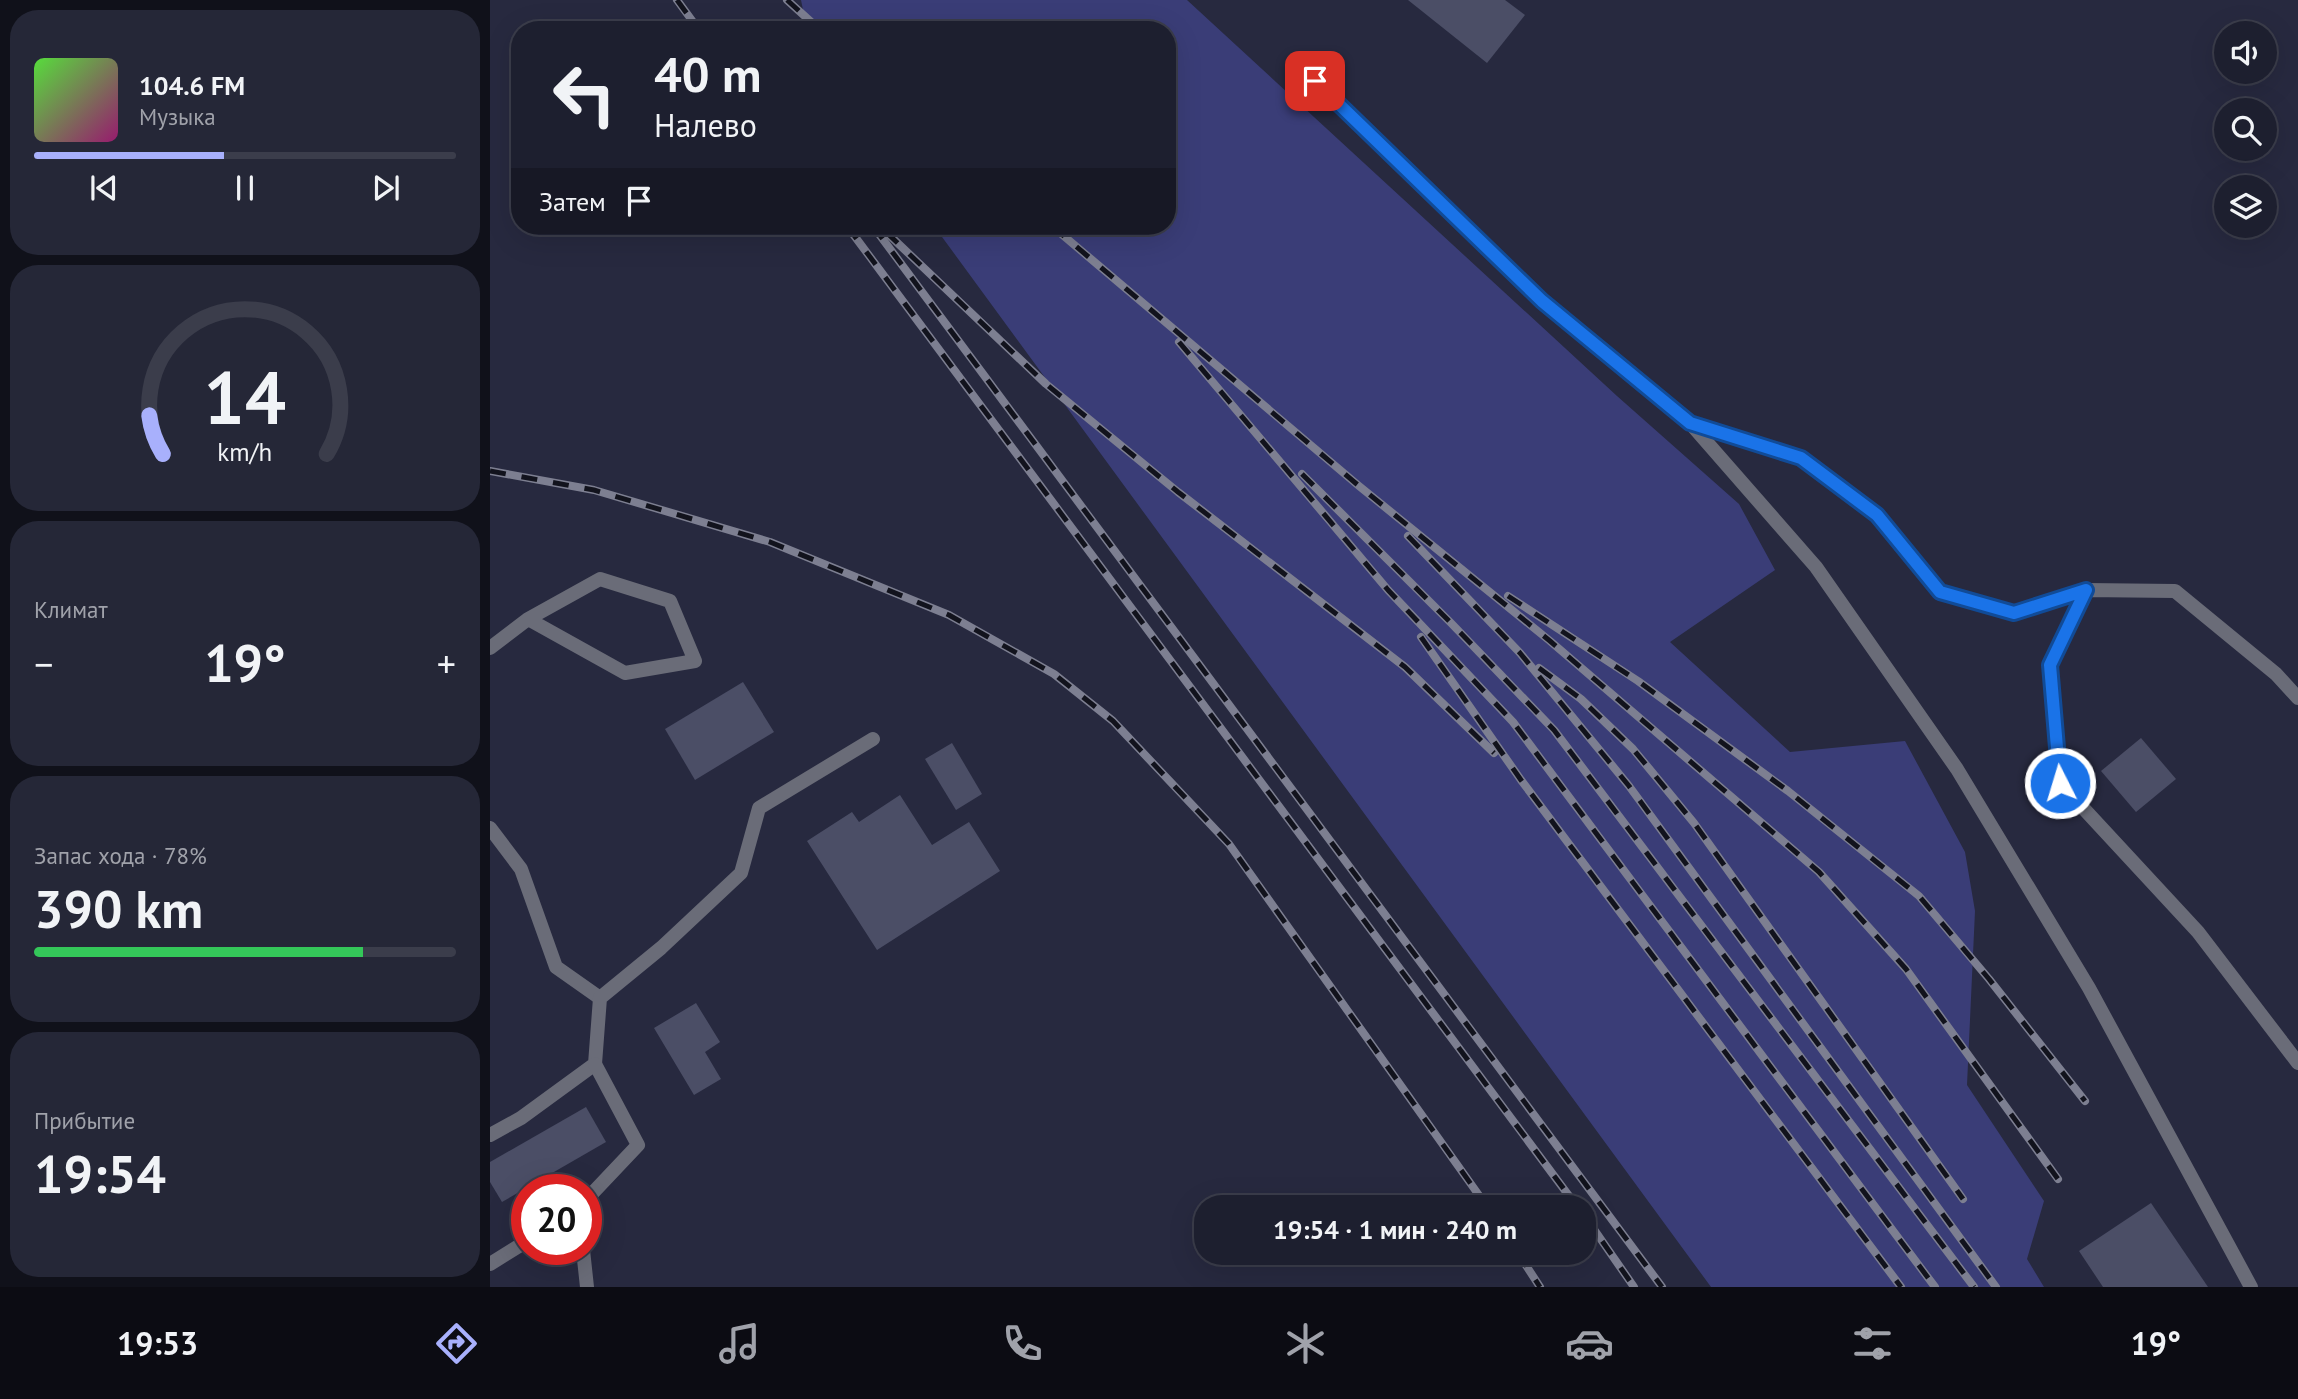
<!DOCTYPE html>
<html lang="ru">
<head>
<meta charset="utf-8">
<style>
	:root { --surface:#1d1f2f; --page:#252737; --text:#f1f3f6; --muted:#a0a2aa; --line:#3b3d4b; --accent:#a8b0fc }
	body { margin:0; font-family:"PT Sans",sans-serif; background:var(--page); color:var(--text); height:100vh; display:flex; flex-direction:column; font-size:26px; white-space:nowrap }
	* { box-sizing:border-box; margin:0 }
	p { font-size:23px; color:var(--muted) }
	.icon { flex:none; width:38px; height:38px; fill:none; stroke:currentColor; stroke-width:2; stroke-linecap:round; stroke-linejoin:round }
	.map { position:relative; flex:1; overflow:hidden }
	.side { display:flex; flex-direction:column; gap:10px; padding:10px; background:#10111a; width:490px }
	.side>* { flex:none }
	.banner { position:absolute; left:21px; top:21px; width:665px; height:214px; border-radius:28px; box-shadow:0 7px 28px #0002,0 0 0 2px var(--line); background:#1d1f2f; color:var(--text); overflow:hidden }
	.tools { position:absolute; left:1724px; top:21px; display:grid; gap:14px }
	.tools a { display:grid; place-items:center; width:63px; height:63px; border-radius:50%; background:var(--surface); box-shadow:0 7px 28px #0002,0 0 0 2px var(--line); font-size:35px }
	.speed { position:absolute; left:21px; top:1174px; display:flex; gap:14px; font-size:35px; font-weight:700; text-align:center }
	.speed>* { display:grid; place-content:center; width:91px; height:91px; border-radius:50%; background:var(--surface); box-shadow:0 7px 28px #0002,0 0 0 2px var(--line); line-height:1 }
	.speed .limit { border:10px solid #d22; background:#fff; color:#111 }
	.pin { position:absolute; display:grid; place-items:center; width:60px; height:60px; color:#fff; margin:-30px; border-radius:14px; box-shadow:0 4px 10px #0006 }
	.me { position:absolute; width:77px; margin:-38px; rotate:355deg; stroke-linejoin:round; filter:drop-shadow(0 0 5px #0008) }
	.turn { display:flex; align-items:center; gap:24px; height:147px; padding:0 28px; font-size:32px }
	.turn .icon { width:91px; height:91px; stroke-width:2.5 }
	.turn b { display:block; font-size:49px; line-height:60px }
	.then { display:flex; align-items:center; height:66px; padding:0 28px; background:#0003; gap:14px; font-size:26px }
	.big { font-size:52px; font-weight:800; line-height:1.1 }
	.side .card { flex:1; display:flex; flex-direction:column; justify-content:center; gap:10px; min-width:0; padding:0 24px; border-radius:28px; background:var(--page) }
	.side .dial { align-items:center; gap:0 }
	.dial svg { height:182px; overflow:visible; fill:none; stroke:var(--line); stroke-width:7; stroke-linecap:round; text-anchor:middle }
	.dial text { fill:var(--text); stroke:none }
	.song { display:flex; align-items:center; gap:21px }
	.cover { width:84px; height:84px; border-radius:10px; background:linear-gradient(135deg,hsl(110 70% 55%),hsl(320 70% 35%)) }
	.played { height:7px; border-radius:4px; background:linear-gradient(90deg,var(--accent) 45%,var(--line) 45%) }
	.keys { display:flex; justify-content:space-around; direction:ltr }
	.heat { display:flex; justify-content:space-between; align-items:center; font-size:38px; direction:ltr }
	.charge { height:10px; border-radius:5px; background:linear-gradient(90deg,#34c759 78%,var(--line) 0) }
	.trip { position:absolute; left:704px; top:1195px; width:402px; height:70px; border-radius:28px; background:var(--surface); box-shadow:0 7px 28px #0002,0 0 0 2px var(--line); font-weight:800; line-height:70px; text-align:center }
	.tabs { display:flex; height:112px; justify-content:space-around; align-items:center; background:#0c0c13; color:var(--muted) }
	.tabs .icon { width:49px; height:49px }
	.tabs .selected { color:var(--accent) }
	.tabs b { font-size:32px; color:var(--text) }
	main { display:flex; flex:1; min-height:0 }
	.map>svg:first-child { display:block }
</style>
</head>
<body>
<main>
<section class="side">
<div class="card">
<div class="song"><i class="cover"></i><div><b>104.6 FM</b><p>Музыка</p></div></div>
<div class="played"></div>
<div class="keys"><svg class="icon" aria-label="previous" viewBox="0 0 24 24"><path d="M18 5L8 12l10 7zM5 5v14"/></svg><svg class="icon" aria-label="pause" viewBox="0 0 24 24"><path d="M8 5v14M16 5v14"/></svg><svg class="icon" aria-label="next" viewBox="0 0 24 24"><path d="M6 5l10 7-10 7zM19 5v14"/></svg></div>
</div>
<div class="card dial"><svg viewBox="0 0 100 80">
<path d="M14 69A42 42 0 1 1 86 69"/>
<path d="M14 69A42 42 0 0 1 8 52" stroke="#a8b0fc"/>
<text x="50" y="56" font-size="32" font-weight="700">14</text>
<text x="50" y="72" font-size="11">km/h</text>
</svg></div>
<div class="card"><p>Климат</p>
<div class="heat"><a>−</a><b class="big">19°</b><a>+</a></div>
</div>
<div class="card"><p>Запас хода · 78%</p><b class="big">390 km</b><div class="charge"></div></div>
<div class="card"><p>Прибытие</p><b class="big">19:54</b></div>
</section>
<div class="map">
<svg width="1808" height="1287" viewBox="0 0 1808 1287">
	<rect width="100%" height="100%" fill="#27293f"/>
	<path fill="#3a3d77" d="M311 0H697L1127 396 1249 504 1285 570 1180 642 1300 752 1415 741 1475 852 1485 911 1477 1085 1554 1201 1537 1259 1554 1287H1221L444 226H677V30H317Z"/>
	<g fill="#4b4e66">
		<path d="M918 0H1015L1035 15 997 63Z"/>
		<path d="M253 682 284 732 205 780 175 729Z"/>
		<path d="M1651 738 1686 779 1646 812 1611 771Z"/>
		<path d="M462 743 492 794 466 810 435 759Z"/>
		<path d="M410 795 442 845 479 822 510 871 387 950 317 841 362 812 369 822Z"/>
		<path d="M206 1003 230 1042 215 1052 231 1079 204 1095 164 1028Z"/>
		<path d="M96 1107 116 1142 12 1202 0 1182V1162Z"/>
		<path d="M1661 1203 1718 1287H1613L1589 1251Z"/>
	</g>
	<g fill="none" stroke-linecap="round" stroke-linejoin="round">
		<g stroke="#6a6c78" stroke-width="14">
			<path d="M806 62 1052 301 1200 423 1311 458 1387 515 1450 592 1524 613 1596 590"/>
			<path d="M1200 423 1326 567 1467 769 1599 988 1761 1287"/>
			<path d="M0 648 38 619 110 579 180 601 205 661 135 673 38 619"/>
			<path d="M1808 698 1786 674 1685 591 1596 590 1560 665 1570 783 1708 932 1808 1063"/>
			<path d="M0 828 31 869 66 967 110 998"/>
			<path d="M0 1135 31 1118 105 1064 110 998 171 948 251 873 269 808 383 739"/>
			<path d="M96 1200 148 1145 105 1064"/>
			<path d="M93 1250 97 1287"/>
			<path d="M0 1264 37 1241"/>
		</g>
		<g stroke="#7d7f91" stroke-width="8">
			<g id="rail">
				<path d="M187 0 209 30"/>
				<path d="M297 0 330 30"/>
				<path d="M357 226 1088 1208"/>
				<path d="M383 226 1172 1287"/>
				<path d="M562 226 869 486 1060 641 1329 872 1416 969 1568 1179"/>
				<path d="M396 232 556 384 688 492 915 667 1004 753"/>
				<path d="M689 342 898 590 1023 722 1445 1287"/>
				<path d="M0 471 104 490 280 542 459 615 564 674 623 721 739 844 998 1208"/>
				<path d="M812 474 961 623 1064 730 1484 1287"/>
				<path d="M918 536 1030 653 1139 786 1506 1287"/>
				<path d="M1018 596 1148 681 1298 791 1429 896 1499 979 1595 1101"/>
				<path d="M931 637 1031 780 1411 1287"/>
				<path d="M1049 668 1091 699 1143 749 1204 823 1473 1199"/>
				<path d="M1094 1215 1144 1287"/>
				<path d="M1028 1253 1050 1287"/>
			</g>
		</g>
		<use href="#rail" stroke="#12131d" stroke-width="5" stroke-dasharray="16" stroke-linecap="butt"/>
	</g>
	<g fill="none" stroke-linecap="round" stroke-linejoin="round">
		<g stroke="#114b97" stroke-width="18">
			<path id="route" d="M825 81 1052 301 1200 423 1311 458 1387 515 1450 592 1524 613 1596 590 1560 665 1570 783"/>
		</g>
		<use href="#route" stroke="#1a73e8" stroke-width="12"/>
	</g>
</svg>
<div class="tools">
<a><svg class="icon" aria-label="sound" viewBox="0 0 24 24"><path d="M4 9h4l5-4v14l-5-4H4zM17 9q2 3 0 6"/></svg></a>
<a><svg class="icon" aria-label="search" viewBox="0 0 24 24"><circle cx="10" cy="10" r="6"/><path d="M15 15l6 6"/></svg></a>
<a><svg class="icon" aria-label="layers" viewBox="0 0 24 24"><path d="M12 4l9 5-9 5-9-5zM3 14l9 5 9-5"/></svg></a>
</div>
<div class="speed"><div class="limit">20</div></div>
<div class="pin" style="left:825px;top:81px;background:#d93025"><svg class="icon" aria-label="arrive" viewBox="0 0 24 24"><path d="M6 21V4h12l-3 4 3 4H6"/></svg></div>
<svg class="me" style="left:1570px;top:783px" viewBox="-20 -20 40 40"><circle r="17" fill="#1a73e8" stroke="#fff" stroke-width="3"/><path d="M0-11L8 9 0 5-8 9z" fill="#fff"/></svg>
<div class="trip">19:54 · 1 мин · 240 m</div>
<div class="banner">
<div class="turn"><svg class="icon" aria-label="left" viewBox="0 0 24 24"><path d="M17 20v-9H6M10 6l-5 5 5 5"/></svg><div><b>40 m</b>Налево</div></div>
<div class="then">Затем<svg class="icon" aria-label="arrive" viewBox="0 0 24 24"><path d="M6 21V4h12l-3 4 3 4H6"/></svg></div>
</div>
</div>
</main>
<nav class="tabs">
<b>19:53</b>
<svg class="icon selected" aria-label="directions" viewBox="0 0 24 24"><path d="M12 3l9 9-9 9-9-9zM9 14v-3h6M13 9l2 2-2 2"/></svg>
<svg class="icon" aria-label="music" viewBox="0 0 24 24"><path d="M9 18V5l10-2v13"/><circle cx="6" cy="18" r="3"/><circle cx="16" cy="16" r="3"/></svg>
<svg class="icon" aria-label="phone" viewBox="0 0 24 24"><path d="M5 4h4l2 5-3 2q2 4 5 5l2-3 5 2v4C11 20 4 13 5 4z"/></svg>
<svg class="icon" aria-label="climate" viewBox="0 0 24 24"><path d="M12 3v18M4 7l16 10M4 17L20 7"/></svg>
<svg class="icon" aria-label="car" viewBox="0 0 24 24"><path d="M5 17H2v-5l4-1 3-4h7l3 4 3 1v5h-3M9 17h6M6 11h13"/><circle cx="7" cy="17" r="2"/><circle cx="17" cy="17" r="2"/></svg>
<svg class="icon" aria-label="filters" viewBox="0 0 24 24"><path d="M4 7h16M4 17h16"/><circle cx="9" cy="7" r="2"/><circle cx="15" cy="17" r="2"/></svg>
<b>19°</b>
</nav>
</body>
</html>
